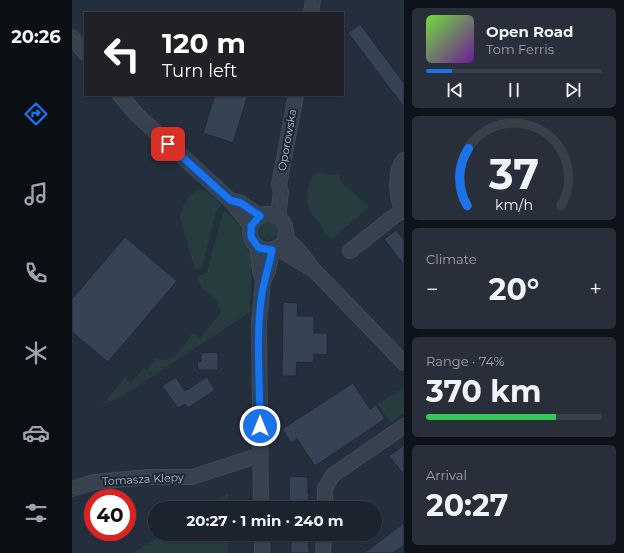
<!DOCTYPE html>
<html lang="en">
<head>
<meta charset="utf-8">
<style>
	:root { --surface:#1b232e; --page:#282f3a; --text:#f1f3f6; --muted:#a0a4aa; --line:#39404a; --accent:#1a73e8 }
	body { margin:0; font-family:Montserrat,sans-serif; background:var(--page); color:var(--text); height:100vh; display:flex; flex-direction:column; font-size:15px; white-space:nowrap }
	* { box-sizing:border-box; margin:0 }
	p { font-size:13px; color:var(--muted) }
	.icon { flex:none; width:22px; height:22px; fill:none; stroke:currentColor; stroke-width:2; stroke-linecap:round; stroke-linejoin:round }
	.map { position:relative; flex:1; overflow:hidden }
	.sheet { display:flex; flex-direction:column; gap:8px; padding:8px; background:#0f1319; width:220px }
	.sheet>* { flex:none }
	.guide { position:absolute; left:12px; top:12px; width:260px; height:84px; border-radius:0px; box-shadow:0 1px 3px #0004,0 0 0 1px var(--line); background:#202124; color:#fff; overflow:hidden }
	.speed { position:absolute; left:12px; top:489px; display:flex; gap:8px; font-size:20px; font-weight:700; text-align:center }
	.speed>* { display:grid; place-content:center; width:52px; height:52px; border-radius:50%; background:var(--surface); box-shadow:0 1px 3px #0004,0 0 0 1px var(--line); line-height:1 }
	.speed .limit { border:6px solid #d22; background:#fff; color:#111 }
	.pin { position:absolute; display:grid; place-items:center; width:34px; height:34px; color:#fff; margin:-17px; border-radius:8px; box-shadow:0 2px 6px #0006 }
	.me { position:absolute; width:44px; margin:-22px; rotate:0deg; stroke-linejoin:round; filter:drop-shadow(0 0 3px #0008) }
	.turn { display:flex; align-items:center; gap:14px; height:84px; padding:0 12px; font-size:18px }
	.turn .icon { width:52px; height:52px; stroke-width:2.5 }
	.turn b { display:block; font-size:28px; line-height:34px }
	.big { font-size:30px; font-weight:700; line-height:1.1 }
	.sheet .widget { flex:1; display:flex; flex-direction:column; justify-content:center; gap:6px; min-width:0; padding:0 14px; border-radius:6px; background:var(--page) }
	.sheet .dial { align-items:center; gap:0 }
	.dial svg { height:104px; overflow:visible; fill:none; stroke:var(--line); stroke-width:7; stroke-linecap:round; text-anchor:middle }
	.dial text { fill:var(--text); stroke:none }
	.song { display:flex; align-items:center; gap:12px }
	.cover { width:48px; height:48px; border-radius:6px; background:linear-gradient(135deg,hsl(100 70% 55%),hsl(280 70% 35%)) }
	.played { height:4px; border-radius:2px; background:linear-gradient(90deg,var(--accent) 15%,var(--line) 15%) }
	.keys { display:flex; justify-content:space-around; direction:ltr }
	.heat { display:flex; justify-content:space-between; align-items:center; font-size:22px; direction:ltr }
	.charge { height:6px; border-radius:3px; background:linear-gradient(90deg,#34c759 74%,var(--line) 0) }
	.trip { position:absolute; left:76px; top:501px; width:234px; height:40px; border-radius:20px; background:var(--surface); box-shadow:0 1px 3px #0004,0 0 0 1px var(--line); font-weight:700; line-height:40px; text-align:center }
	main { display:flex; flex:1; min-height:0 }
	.tabs { display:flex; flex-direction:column; width:72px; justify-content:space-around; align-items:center; background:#0b0e12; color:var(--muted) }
	.tabs .icon { width:28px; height:28px }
	.tabs .selected { color:var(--accent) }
	.tabs b { font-size:18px; color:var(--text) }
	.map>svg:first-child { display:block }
</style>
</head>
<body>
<main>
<nav class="tabs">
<b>20:26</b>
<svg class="icon selected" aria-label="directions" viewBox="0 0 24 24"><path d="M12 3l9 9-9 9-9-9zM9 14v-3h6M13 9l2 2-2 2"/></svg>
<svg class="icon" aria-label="music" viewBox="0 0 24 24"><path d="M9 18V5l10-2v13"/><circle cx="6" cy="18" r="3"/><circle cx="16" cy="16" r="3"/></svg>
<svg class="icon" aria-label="phone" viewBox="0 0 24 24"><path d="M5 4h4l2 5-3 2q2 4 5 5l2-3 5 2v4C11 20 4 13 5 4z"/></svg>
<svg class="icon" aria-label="climate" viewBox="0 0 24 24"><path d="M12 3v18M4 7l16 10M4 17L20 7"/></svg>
<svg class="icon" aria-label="car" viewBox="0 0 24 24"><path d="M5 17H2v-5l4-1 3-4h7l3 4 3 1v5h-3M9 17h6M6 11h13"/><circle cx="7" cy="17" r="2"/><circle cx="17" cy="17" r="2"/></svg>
<svg class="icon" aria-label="filters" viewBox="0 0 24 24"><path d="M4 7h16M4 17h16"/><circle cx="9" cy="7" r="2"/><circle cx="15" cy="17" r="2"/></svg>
</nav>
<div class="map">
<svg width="332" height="553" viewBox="0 0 332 553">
	<rect width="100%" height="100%" fill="#242f3e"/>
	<g fill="#263c3f">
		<path d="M248 172 259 175 267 174V178L270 183 297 207 261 238H259L252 232C252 225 246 222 242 217 232 205 235 187 241 174Z"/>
		<path d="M126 190H132L150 204 144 212 130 268 123 270 108 217C109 206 116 195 126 190Z"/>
		<path d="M153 210 168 226 172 243 180 257 178 312 47 398 30 405 53 378 59 383 72 368 75 370 84 358C101 367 112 344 121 333L128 338 150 311 145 306 147 302 129 287 125 276 135 273 150 215Z"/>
		<circle cx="196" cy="231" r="9"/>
		<path d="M332 387V414L318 423 306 404Z"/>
		<path d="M156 493V508H132Z"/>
		<path d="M91 534H156V553H61Z"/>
	</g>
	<g fill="#364354" stroke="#1f2835">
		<path d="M288 24 332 83V107L276 33Z"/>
		<path d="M143 95H176L161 143 131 133Z"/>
		<path d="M324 230 332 240V265L312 239Z"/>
		<path d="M53 237 105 281 36 362 0 332V299Z"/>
		<path d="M211 302 226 303 225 316H242V333H255V355L242 354 241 363 225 362 224 376H210Z"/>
		<path d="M146 352V370H126L125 361H129V353Z"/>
		<path d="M104 377 113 391 135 377 143 390 116 408 113 404 106 408 90 386Z"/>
		<path d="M281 383 298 409 304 405 313 419 243 466 225 439 219 443 210 429Z"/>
		<path d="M332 445V475L317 456Z"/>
		<path d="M217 476 236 477V494H237L235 508H218Z"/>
		<path d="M332 523V545L321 553H292Z"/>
		<path d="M219 534H236L237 553H219Z"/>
	</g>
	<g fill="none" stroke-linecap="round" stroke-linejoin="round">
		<g stroke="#414a57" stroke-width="16">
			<g id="minor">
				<path d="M239 13 241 0"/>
				<path d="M0 37 13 53"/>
				<path d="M48 95 64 114 158 200 179 226"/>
				<path d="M332 160C322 171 324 200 332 212"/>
				<path d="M158 200 169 203 188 216"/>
				<circle cx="196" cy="232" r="18"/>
				<path d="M206 216 209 192 207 185 224 95"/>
				<path d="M213 237 229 253 240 268 332 363"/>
				<path d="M185 246 188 271 191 281"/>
				<path d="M205 248 238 268"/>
				<path d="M278 251 330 210"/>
				<path d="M0 489 22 482 76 477H120L188 455"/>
				<path d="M189 508 187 322 191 281 196 271 200 250"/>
				<path d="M253 508V488L261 475 332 426"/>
				<path d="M190 534V553"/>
				<path d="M251 553 252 534"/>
			</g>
		</g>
		<use href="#minor" stroke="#38414e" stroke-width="14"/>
	</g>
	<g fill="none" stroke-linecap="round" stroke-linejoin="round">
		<g stroke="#114b97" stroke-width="10">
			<path id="route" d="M96 144 158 200 169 203 188 216 179 226V237L187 248 200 250C197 267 191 283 189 300 184 341 188 384 188 426"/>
		</g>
		<use href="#route" stroke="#1a73e8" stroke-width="7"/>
	</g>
	<g text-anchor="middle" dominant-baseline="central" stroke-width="4" stroke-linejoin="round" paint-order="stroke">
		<g font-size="11" fill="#b4bcc9" stroke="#1d2633">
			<text transform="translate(215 140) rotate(-80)">Oporowska</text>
			<text transform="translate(71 479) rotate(-3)">Tomasza Klepy</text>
		</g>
	</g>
</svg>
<div class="speed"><div class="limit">40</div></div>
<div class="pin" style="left:96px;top:144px;background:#d93025"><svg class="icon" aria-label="arrive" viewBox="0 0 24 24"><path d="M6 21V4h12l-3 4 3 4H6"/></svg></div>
<svg class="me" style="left:188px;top:426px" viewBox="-20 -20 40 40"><circle r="17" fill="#1a73e8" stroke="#fff" stroke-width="3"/><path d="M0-11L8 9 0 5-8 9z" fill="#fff"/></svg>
<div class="trip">20:27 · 1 min · 240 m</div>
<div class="guide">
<div class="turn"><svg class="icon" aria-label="left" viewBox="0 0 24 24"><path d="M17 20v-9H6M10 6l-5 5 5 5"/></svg><div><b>120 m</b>Turn left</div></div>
</div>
</div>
<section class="sheet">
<div class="widget">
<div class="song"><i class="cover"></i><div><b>Open Road</b><p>Tom Ferris</p></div></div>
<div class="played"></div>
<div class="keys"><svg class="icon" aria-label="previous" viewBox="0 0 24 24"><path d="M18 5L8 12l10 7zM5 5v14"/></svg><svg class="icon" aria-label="pause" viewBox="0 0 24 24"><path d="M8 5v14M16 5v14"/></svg><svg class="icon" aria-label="next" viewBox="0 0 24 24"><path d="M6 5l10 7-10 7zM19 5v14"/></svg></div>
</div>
<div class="widget dial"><svg viewBox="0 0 100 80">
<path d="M14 69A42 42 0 1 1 86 69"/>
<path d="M14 69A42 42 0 0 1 15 25" stroke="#1a73e8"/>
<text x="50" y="56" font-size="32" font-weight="700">37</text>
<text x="50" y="72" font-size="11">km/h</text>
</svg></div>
<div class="widget"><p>Climate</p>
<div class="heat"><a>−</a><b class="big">20°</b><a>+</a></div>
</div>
<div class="widget"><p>Range · 74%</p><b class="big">370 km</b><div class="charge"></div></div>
<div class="widget"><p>Arrival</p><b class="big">20:27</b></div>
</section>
</main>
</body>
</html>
